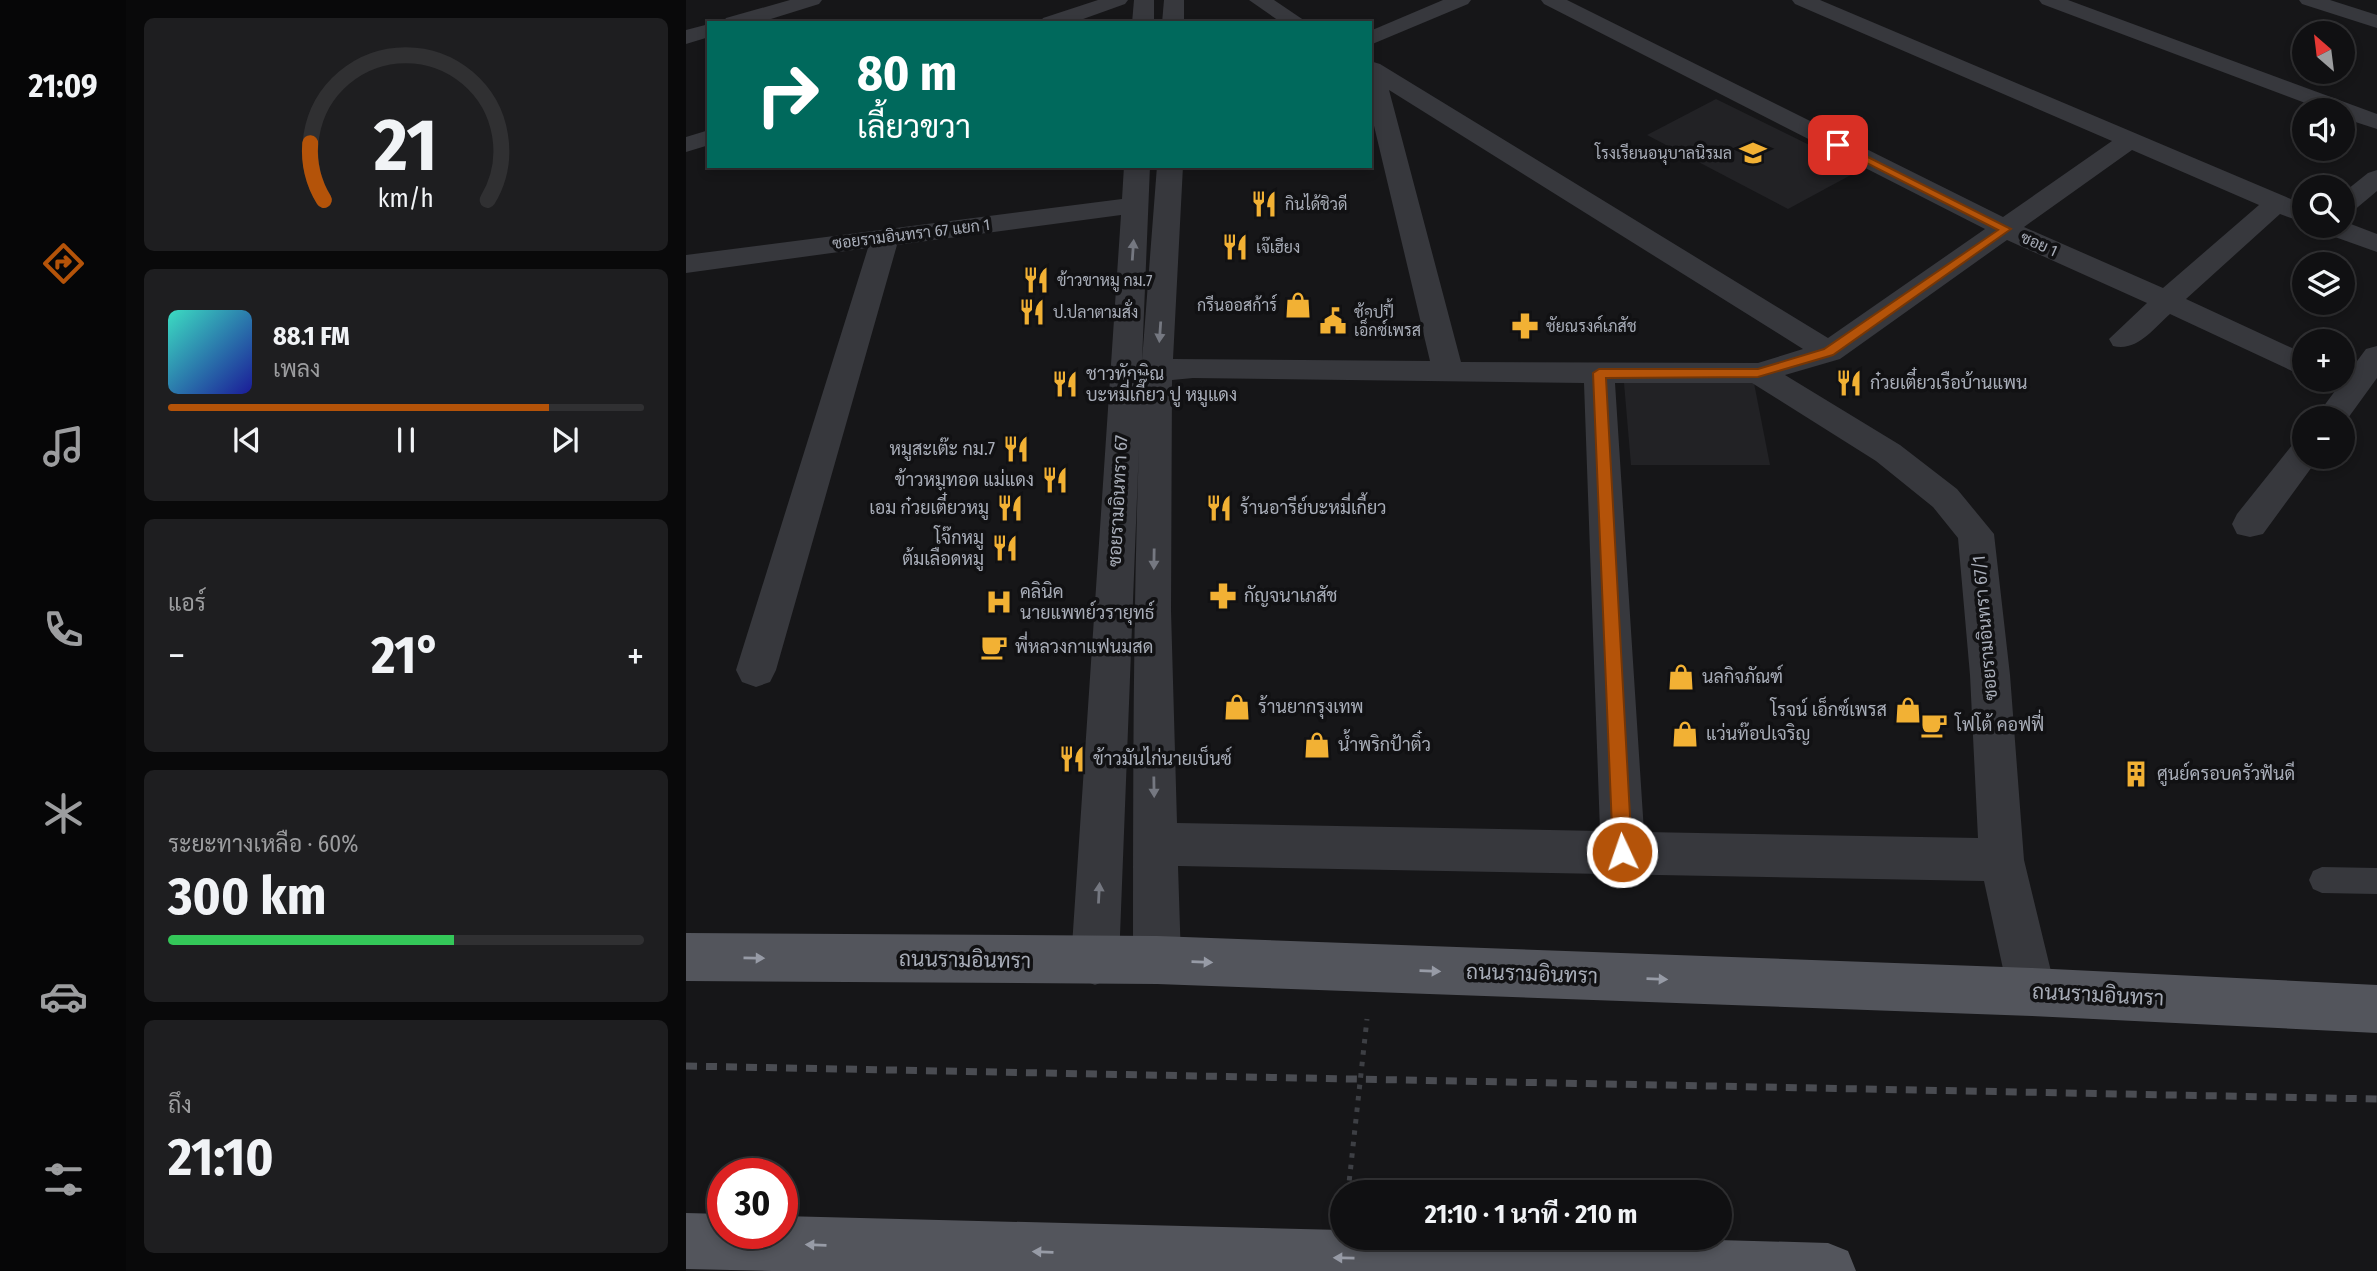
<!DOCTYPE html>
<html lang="th">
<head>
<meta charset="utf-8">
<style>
	:root { --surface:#101012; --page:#1e1e20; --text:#f1f3f6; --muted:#9c9d9f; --line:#303032; --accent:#b45309 }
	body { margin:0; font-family:"Fira Sans Condensed",Sarabun,sans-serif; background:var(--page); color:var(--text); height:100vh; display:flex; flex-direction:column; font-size:26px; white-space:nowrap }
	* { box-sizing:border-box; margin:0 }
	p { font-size:23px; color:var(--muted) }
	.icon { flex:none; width:38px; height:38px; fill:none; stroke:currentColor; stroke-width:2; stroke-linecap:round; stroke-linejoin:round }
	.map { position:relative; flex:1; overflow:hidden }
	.panel { display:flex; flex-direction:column; gap:18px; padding:18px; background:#09090a; width:560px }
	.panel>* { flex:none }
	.top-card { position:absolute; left:21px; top:21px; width:665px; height:147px; border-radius:0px; box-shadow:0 4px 10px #0003,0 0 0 2px var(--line); background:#00695c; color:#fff; overflow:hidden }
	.needle { width:46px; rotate:332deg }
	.buttons { position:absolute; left:1606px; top:21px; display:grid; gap:14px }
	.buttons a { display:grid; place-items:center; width:63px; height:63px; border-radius:50%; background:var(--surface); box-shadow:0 4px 10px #0003,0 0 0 2px var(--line); font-size:35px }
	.speed { position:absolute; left:21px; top:1158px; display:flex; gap:14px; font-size:35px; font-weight:700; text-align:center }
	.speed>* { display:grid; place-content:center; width:91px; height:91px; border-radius:50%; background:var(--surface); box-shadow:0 4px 10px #0003,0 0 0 2px var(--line); line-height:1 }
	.speed .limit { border:10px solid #d22; background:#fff; color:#111 }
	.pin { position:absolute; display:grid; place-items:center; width:60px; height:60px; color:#fff; margin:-30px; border-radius:14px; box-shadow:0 4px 10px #0006 }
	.me { position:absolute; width:77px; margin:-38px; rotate:357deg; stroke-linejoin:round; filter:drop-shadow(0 0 5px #0008) }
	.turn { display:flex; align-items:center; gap:24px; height:147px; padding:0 35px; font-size:32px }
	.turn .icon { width:91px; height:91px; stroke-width:2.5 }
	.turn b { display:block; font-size:49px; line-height:60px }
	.big { font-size:52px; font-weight:700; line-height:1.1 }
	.panel .widget { flex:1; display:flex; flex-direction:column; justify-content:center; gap:10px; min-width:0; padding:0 24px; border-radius:10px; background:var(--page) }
	.panel .dial { align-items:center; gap:0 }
	.dial svg { height:182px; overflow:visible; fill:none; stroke:var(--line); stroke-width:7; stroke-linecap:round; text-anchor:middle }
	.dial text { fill:var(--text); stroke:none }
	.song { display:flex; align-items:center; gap:21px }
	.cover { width:84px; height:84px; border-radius:10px; background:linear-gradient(135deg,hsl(170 70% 55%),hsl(240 70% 35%)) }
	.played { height:7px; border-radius:4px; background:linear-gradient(90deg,var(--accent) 80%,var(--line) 80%) }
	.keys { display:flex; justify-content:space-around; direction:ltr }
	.heat { display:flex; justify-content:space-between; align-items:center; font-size:38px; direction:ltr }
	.charge { height:10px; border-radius:5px; background:linear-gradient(90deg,#34c759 60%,var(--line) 0) }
	.trip { position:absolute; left:644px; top:1180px; width:402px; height:70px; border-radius:35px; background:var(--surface); box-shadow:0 4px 10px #0003,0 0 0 2px var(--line); font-weight:700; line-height:70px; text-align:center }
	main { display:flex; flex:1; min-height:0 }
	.tabs { display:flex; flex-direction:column; width:126px; justify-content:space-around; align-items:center; background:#060607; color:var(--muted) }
	.tabs .icon { width:49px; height:49px }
	.tabs .selected { color:var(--accent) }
	.tabs b { font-size:32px; color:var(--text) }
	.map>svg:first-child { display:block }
</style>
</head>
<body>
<main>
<nav class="tabs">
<b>21:09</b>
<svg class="icon selected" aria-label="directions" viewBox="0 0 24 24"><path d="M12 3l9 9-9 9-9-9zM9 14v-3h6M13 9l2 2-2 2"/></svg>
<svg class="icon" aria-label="music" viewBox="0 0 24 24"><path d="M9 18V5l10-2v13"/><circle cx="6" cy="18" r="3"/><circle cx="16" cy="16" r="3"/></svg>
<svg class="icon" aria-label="phone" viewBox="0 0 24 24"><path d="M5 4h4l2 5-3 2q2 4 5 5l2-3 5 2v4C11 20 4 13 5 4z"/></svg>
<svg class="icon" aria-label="climate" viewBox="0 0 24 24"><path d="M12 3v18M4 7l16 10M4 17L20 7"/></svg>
<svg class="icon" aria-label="car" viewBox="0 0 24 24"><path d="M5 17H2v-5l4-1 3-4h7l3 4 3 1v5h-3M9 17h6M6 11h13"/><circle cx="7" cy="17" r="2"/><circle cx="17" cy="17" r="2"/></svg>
<svg class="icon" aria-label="filters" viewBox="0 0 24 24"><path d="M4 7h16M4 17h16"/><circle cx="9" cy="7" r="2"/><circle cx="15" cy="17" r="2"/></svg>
</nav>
<section class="panel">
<div class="widget dial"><svg viewBox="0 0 100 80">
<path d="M14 69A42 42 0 1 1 86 69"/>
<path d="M14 69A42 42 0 0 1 8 44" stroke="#b45309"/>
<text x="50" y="56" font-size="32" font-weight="700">21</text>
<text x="50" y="72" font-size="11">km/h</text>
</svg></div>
<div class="widget">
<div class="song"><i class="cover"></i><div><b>88.1 FM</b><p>เพลง</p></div></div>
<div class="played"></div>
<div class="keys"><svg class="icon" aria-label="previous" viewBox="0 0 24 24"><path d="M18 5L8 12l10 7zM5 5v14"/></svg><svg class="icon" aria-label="pause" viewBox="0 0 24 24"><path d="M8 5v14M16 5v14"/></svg><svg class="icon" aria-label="next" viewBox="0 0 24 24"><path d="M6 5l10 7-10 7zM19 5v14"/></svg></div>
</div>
<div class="widget"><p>แอร์</p>
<div class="heat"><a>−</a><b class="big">21°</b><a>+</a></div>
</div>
<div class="widget"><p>ระยะทางเหลือ · 60%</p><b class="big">300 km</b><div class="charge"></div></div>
<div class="widget"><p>ถึง</p><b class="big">21:10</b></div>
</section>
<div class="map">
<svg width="1691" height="1271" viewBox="0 0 1691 1271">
	<rect width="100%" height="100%" fill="#161618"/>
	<g fill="#222225">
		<path d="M1030 99 1174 170 1102 209 961 135Z"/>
		<path d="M938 383H1068L1084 465H945Z"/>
	</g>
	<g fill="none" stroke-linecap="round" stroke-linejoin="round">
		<path stroke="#3d3f44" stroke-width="5" stroke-dasharray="4.5 7" stroke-linecap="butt" d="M662 1192 681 1019"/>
		<path fill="#37383d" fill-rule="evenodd" d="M1636 867 1691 868V894L1636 893 1627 889 1623 880 1627 871Z"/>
		<g fill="#37383d" fill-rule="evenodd">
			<path d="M104 0H136L133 4 72 23H37L40 18Z"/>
			<path d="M412 0H442L439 4 386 23H354L357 18Z"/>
			<path d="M448 0H468V23H446Z"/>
			<path d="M478 0H498V23H476Z"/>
			<path d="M563 0H588L622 23H596Z"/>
			<path d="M757 0H785L782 4 684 45V31Z"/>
			<path d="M855 0H881L1317 217 1426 141 1109 4 1106 0H1134L1619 205V223L1594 214 1500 299 1619 354V377L1484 314C1467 329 1451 352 1427 346L1423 339 1461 303 1321 240 1154 359 1099 375 1214 445 1271 489 1308 534 1324 675 1338 860 1370 992 1363 1009 1346 1016 1329 1009 1322 992 1298 881 492 866 495 960 488 977 471 984 454 977 447 960C447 788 447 617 453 446L433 961 426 978 409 985 392 978 385 961 435 215 211 245 90 670 84 682 70 687 56 682 50 670 182 248 0 273V255L436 199 438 166H464L456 361 471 166H497L487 359 744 361 684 109V61L694 64 1142 338 1299 229 858 4ZM703 90 1117 349 1072 363 775 362ZM1446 150 1573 205 1477 288 1338 227ZM507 378 898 383 914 831 491 823 485 611 486 380ZM929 383H1066L1190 461 1247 507 1272 538 1284 675 1292 838 958 832Z"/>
			<path d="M1353 0H1382L1691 114V129L1657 118V110H1638L1356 4Z"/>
			<path d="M1613 0H1644L1691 15V28L1616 4Z"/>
			<path d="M23 24V37L0 44V30Z"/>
			<path d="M23 130V145L0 152V137Z"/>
			<path d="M1691 170V191L1666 212 1657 214V193L1682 173Z"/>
			<path d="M1657 221 1691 234V252L1635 232 1631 226H1657Z"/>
			<path d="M1691 346V378L1657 425V418H1629L1680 349Z"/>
			<path d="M1619 440V457H1633L1631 460 1577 534 1564 537 1551 534 1546 524 1551 514 1607 444Z"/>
		</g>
		<g fill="#53555c" fill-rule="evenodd">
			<path d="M0 933 471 936 1346 968 1691 985V1033L1346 1016 471 984 0 981Z"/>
			<path d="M0 1213 37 1214V1234H96V1216L656 1230V1237H925L1142 1243 1162 1251 1170 1271H86L0 1269Z"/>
		</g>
		<path stroke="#4a4c52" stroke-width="7" stroke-dasharray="11 9" stroke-linecap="butt" d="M0 1066 1691 1099"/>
	</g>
	<defs><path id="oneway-solid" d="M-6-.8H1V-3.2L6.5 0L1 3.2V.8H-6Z" transform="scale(1.75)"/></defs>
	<g fill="#757881">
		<use href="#oneway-solid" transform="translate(447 250) rotate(-86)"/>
		<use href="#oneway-solid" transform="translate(474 332) rotate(94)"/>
		<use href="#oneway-solid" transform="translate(468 559) rotate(91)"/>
		<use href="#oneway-solid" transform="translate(468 787) rotate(89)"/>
		<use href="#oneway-solid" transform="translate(413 893) rotate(-87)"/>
	</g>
	<g fill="#979ba6">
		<use href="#oneway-solid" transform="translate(68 958) rotate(1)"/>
		<use href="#oneway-solid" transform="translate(516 962) rotate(2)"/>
		<use href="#oneway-solid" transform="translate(744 971) rotate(2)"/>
		<use href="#oneway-solid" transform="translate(971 979) rotate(2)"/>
		<use href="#oneway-solid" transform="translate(130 1245) rotate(-178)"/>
		<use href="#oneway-solid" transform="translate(357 1252) rotate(-178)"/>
		<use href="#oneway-solid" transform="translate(658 1258) rotate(-179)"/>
	</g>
	<path fill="#b45309" stroke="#753606" stroke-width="2" d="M1152 142 1325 229 1147 355 1072 377 920 378 946 852 943 859 936 861 930 859 927 852 907 373 913 369H1072L1138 349 1312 230 1149 147V143Z"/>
	<defs>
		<g id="school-bare" transform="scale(2.1)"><path d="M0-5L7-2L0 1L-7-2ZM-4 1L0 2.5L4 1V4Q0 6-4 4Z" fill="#f2b134" stroke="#111113" stroke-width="2.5" paint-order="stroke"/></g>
		<g id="restaurant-bare" transform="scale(2.1)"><path d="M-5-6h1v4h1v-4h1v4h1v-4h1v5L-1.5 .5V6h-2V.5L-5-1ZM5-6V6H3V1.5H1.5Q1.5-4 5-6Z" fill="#f2b134" stroke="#111113" stroke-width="2.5" paint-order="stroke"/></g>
		<g id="shop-bare" transform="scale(2.1)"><path d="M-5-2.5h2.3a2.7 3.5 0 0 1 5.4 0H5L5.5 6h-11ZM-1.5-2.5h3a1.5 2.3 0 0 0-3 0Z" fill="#f2b134" stroke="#111113" stroke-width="2.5" paint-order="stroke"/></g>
		<g id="civic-bare" transform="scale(2.1)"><path d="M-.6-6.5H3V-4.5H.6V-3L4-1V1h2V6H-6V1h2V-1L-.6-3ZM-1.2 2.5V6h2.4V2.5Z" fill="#f2b134" stroke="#111113" stroke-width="2.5" paint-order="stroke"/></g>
		<g id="pharmacy-bare" transform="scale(2.1)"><path d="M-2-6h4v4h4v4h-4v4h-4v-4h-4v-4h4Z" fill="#f2b134" stroke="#111113" stroke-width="2.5" paint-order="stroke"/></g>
		<g id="hospital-bare" transform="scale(2.1)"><path d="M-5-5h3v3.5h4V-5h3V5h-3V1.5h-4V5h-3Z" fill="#f2b134" stroke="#111113" stroke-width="2.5" paint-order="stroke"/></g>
		<g id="cafe-bare" transform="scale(2.1)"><path d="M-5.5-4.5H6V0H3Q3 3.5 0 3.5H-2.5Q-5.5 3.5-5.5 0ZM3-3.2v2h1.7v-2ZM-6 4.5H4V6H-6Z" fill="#f2b134" stroke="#111113" stroke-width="2.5" paint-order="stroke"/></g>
		<g id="building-bare" transform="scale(2.1)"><path d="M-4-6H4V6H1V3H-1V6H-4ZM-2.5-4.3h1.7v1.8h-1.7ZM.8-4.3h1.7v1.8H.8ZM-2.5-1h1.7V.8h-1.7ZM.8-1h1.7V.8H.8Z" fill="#f2b134" stroke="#111113" stroke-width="2.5" paint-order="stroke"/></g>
	</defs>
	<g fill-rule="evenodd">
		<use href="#school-bare" x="1067" y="153"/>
		<use href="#restaurant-bare" x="578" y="204"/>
		<use href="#restaurant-bare" x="549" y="247"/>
		<use href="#restaurant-bare" x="350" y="280"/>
		<use href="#shop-bare" x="612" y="305"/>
		<use href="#restaurant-bare" x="346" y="312"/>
		<use href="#civic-bare" x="647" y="321"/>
		<use href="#pharmacy-bare" x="839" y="326"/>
		<use href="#restaurant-bare" x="1163" y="383"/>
		<use href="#restaurant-bare" x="379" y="384"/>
		<use href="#restaurant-bare" x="330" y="449"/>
		<use href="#restaurant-bare" x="369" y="480"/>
		<use href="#restaurant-bare" x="324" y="508"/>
		<use href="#restaurant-bare" x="533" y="508"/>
		<use href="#restaurant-bare" x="319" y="548"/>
		<use href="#pharmacy-bare" x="537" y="596"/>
		<use href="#hospital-bare" x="313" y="602"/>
		<use href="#cafe-bare" x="308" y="647"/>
		<use href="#shop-bare" x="995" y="677"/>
		<use href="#shop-bare" x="551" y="707"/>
		<use href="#shop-bare" x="1222" y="710"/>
		<use href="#cafe-bare" x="1248" y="725"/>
		<use href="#shop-bare" x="999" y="734"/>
		<use href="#shop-bare" x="631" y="745"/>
		<use href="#restaurant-bare" x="386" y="759"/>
		<use href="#building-bare" x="1450" y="774"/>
	</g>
	<g text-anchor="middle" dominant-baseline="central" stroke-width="7" stroke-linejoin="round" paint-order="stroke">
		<g font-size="16" fill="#a8adb8" stroke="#111113" text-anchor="start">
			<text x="1046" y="153" text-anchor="end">โรงเรียนอนุบาลนิรมล</text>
			<text x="599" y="204">กินได้ชิวดี</text>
			<text x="570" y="247">เจ๊เฮียง</text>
			<text x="371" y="280">ข้าวขาหมู กม.7</text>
			<text x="591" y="305" text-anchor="end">กรีนออสก้าร์</text>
			<text x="367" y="312">ป.ปลาตามสั่ง</text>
			<text x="668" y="312">ช้อปปี้<tspan x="668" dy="18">เอ็กซ์เพรส</tspan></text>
			<text x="860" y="326">ชัยณรงค์เภสัช</text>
		</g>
		<g font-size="16" fill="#a8adb8" stroke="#111113">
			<text transform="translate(225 234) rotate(-7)">ซอยรามอินทรา 67 แยก 1</text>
			<text transform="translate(1353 244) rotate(24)">ซอย 1</text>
		</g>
		<g font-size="18" fill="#a8adb8" stroke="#111113" text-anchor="start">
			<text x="400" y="374">ชาวทักษิณ<tspan x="400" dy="21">บะหมี่เกี๊ยว ปู หมูแดง</tspan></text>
			<text x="1184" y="383">ก๋วยเตี๋ยวเรือบ้านแพน</text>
			<text x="309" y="449" text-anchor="end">หมูสะเต๊ะ กม.7</text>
			<text x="348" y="480" text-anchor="end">ข้าวหมูทอด แม่แดง</text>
			<text x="303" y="508" text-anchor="end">เอม ก๋วยเตี๋ยวหมู</text>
			<text x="554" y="508">ร้านอารีย์บะหมี่เกี้ยว</text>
			<text x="298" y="538" text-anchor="end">โจ๊กหมู<tspan x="298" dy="21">ต้มเลือดหมู</tspan></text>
			<text x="334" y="592">คลินิค<tspan x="334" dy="21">นายแพทย์วรายุทธ์</tspan></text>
			<text x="558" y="596">กัญจนาเภสัช</text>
			<text x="329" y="647">พี่หลวงกาแฟนมสด</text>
			<text x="1016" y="677">นลกิจภัณฑ์</text>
			<text x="572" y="707">ร้านยากรุงเทพ</text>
			<text x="1201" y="710" text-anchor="end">โรจน์ เอ็กซ์เพรส</text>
			<text x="1269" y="725">โฟโต้ คอฟฟี่</text>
			<text x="1020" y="734">แว่นท๊อปเจริญ</text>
			<text x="652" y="745">น้ำพริกป้าติ๋ว</text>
			<text x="407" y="759">ข้าวมันไก่นายเบ็นซ์</text>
			<text x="1471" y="774">ศูนย์ครอบครัวฟันดี</text>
		</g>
		<g font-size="18" fill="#a8adb8" stroke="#111113">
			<text transform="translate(432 501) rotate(-87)">ซอยรามอินทรา 67</text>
			<text transform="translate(1299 628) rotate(-95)">ซอยรามอินทรา 67/1</text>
		</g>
		<g font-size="21" fill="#a8adb8" stroke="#111113">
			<text transform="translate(279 960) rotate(1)">ถนนรามอินทรา</text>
			<text transform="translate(846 974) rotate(2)">ถนนรามอินทรา</text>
			<text transform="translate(1412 995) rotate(3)">ถนนรามอินทรา</text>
		</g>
	</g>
</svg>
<div class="buttons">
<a><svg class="needle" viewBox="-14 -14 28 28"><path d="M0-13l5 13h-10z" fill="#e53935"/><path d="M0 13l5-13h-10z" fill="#9c9d9f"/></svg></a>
<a><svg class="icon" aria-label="sound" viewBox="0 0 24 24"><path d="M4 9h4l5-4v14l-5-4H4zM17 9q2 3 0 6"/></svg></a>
<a><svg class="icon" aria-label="search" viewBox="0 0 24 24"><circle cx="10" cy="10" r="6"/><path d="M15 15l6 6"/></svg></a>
<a><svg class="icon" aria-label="layers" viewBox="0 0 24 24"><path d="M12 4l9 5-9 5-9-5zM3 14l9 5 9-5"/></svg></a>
<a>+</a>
<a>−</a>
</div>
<div class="speed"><div class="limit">30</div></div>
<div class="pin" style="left:1152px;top:145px;background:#d93025"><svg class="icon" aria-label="arrive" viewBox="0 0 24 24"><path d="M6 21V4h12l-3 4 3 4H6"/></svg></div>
<svg class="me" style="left:936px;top:852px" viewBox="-20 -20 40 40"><circle r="17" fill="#b45309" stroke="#fff" stroke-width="3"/><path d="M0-11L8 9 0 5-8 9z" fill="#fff"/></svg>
<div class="trip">21:10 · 1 นาที · 210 m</div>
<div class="top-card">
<div class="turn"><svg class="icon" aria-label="right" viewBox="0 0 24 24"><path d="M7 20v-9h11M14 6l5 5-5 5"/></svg><div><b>80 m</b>เลี้ยวขวา</div></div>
</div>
</div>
</main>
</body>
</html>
